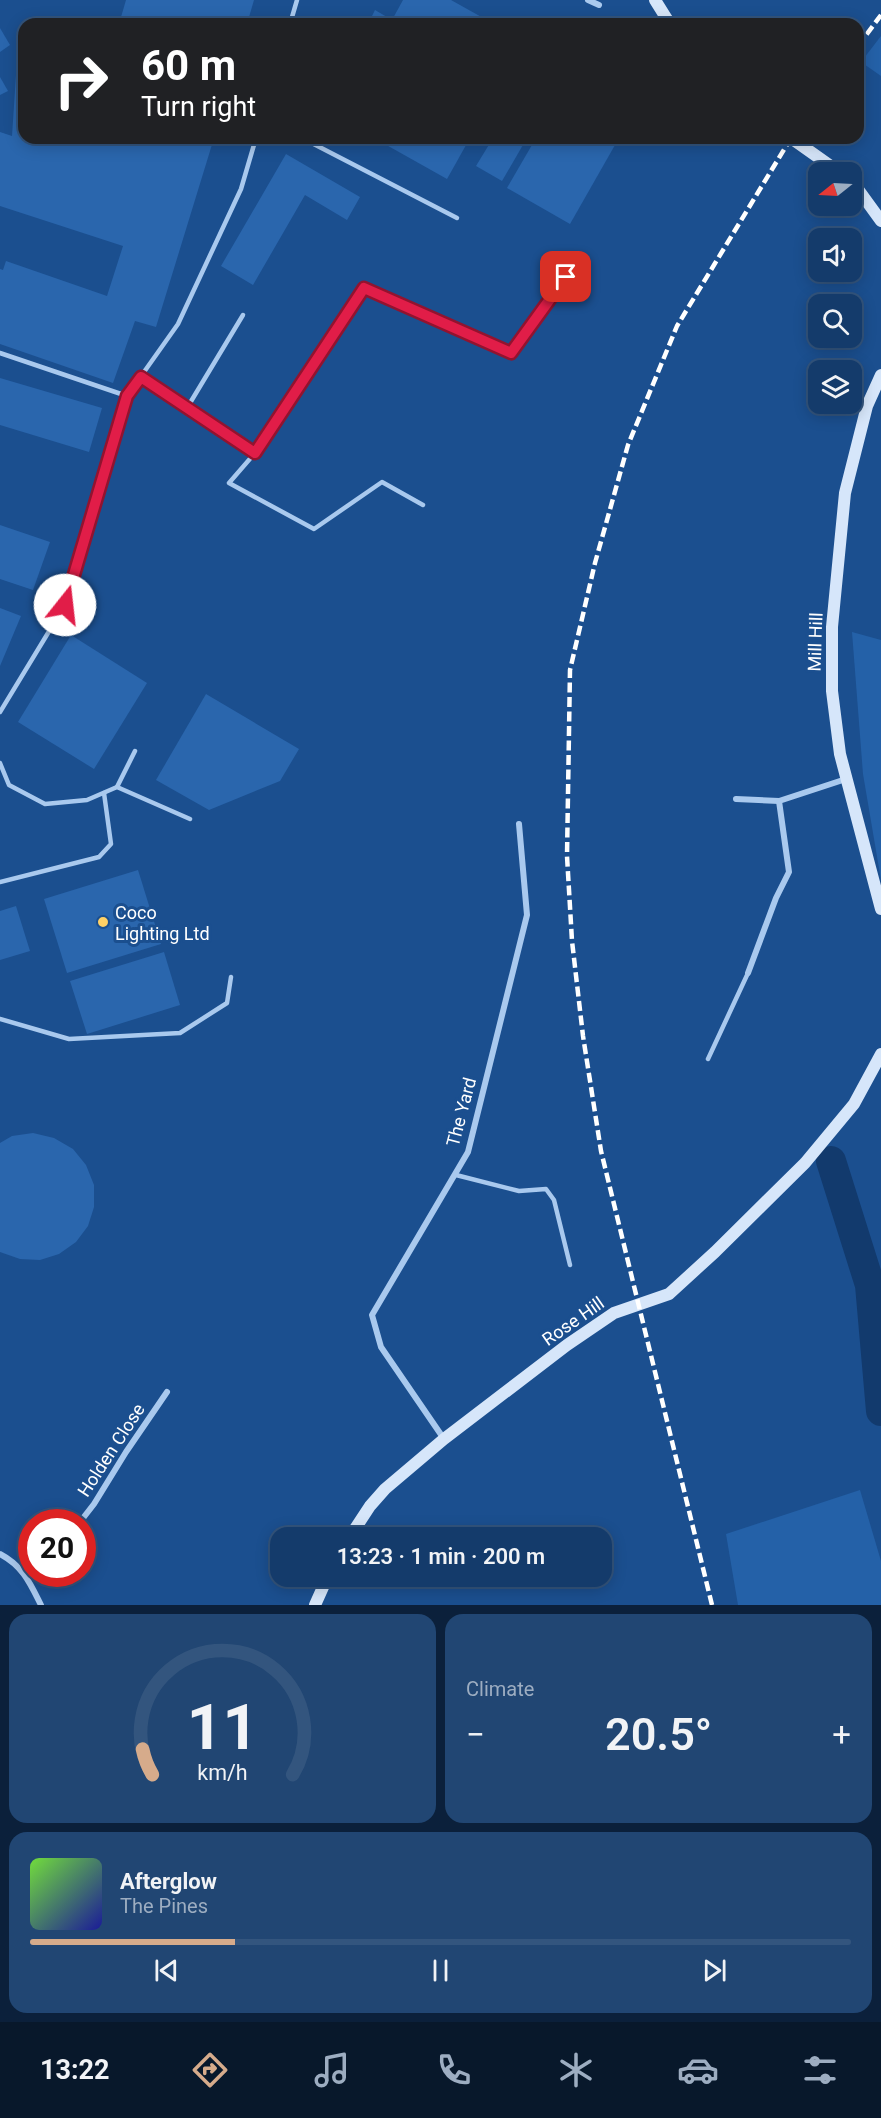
<!DOCTYPE html>
<html lang="en">
<head>
<meta charset="utf-8">
<style>
	:root { --surface:#143b6b; --page:#214673; --text:#f1f3f6; --muted:#9dadc1; --line:#33557e; --accent:#d6ab8b }
	body { margin:0; font-family:Roboto,sans-serif; background:var(--page); color:var(--text); height:100vh; display:flex; flex-direction:column; font-size:22px; white-space:nowrap }
	* { box-sizing:border-box; margin:0 }
	p { font-size:20px; color:var(--muted) }
	.icon { flex:none; width:33px; height:33px; fill:none; stroke:currentColor; stroke-width:2; stroke-linecap:round; stroke-linejoin:round }
	.map { position:relative; height:1605px; overflow:hidden }
	.sheet { display:flex; flex-direction:column; gap:9px; padding:9px; background:#0b203b; flex:1 }
	.sheet>* { flex:none }
	.top-card { position:absolute; left:18px; top:18px; width:846px; height:126px; border-radius:18px; box-shadow:0 3px 15px #0003,0 0 0 2px var(--line); background:#202124; color:#fff; overflow:hidden }
	.needle { width:39px; rotate:252deg }
	.controls { position:absolute; left:808px; top:162px; display:grid; gap:12px }
	.controls a { display:grid; place-items:center; width:54px; height:54px; border-radius:12px; background:var(--surface); box-shadow:0 3px 15px #0003,0 0 0 2px var(--line); font-size:30px }
	.speed { position:absolute; left:18px; top:1509px; display:flex; gap:12px; font-size:30px; font-weight:700; text-align:center }
	.speed>* { display:grid; place-content:center; width:78px; height:78px; border-radius:50%; background:var(--surface); box-shadow:0 3px 15px #0003,0 0 0 2px var(--line); line-height:1 }
	.speed .limit { border:9px solid #d22; background:#fff; color:#111 }
	.pin { position:absolute; display:grid; place-items:center; width:51px; height:51px; color:#fff; margin:-26px; border-radius:12px; box-shadow:0 3px 9px #0006 }
	.me { position:absolute; width:66px; margin:-33px; rotate:16deg; stroke-linejoin:round; filter:drop-shadow(0 0 4px #0008) }
	.turn { display:flex; align-items:center; gap:21px; height:126px; padding:0 24px; font-size:27px }
	.turn .icon { width:78px; height:78px; stroke-width:2.5 }
	.turn b { display:block; font-size:42px; line-height:51px }
	.big { font-size:45px; font-weight:600; line-height:1.1 }
	.sheet .widget { flex:1; display:flex; flex-direction:column; justify-content:center; gap:9px; min-width:0; padding:0 21px; border-radius:18px; background:var(--page) }
	.sheet .dial { align-items:center; gap:0 }
	.dial svg { height:156px; overflow:visible; fill:none; stroke:var(--line); stroke-width:7; stroke-linecap:round; text-anchor:middle }
	.dial text { fill:var(--text); stroke:none }
	.song { display:flex; align-items:center; gap:18px }
	.cover { width:72px; height:72px; border-radius:9px; background:linear-gradient(135deg,hsl(100 70% 55%),hsl(240 70% 35%)) }
	.played { height:6px; border-radius:3px; background:linear-gradient(90deg,var(--accent) 25%,var(--line) 25%) }
	.keys { display:flex; justify-content:space-around; direction:ltr }
	.heat { display:flex; justify-content:space-between; align-items:center; font-size:33px; direction:ltr }
	.sheet .tiles { flex:1; display:grid; gap:9px; grid-template-columns:1fr 1fr }
	.widget:last-child { grid-column:span 2 }
	.trip { position:absolute; left:270px; top:1527px; width:342px; height:60px; border-radius:18px; background:var(--surface); box-shadow:0 3px 15px #0003,0 0 0 2px var(--line); font-weight:600; line-height:60px; text-align:center }
	.dock { display:flex; height:96px; justify-content:space-around; align-items:center; background:#08182b; color:var(--muted) }
	.dock .icon { width:42px; height:42px }
	.dock .selected { color:var(--accent) }
	.dock b { font-size:27px; color:var(--text) }
	.map>svg:first-child { display:block }
</style>
</head>
<body>
<div class="map">
<svg width="881" height="1605" viewBox="0 0 881 1605">
	<rect width="100%" height="100%" fill="#1b4f8f"/>
	<g fill="#2461a8">
		<path d="M881 36V76L861 62Z"/>
		<path d="M852 632 881 640V880L863 774Z"/>
		<path d="M860 1490 881 1561V1605H738L726 1534Z"/>
	</g>
	<g fill="none" stroke-linecap="round" stroke-linejoin="round">
		<path stroke="#123a6d" stroke-width="30" d="M831 1161 870 1285 881 1411"/>
	</g>
	<g fill="#2a66ad">
		<path d="M126 0H254L247 24H119Z"/>
		<path d="M403 0H451L494 24H368L375 10 392 20Z"/>
		<path d="M94 17 118 23V24H91Z"/>
		<path d="M0 28 10 45 0 52Z"/>
		<path d="M18 44 24 46V138H214L156 327 135 321 113 383 0 344V269L3 270 6 261 107 296 123 246 0 206V132L12 136Z"/>
		<path d="M0 77 8 91 0 95Z"/>
		<path d="M374 138H470L447 179Z"/>
		<path d="M493 138H527L502 181 476 166Z"/>
		<path d="M536 138H619L570 224 507 188Z"/>
		<path d="M286 154 360 197 347 220 305 195 253 285 221 266Z"/>
		<path d="M0 378 102 408 89 452 0 425Z"/>
		<path d="M0 525 50 542 33 590 0 579Z"/>
		<path d="M0 608 21 616 0 666Z"/>
		<path d="M71 635 147 683 94 769 18 722Z"/>
		<path d="M206 694 299 749 280 781 209 810 156 780Z"/>
		<path d="M138 870 161 944 67 973 44 899Z"/>
		<path d="M16 906 30 951 0 960V911Z"/>
		<path d="M164 952 180 1005 87 1034 70 981Z"/>
		<path d="M33 1133 54 1138 73 1149 86 1165 94 1185V1207L88 1226 76 1242 59 1254 40 1260 20 1259 0 1252V1143L12 1136Z"/>
	</g>
	<g fill="none" stroke-linecap="round" stroke-linejoin="round">
		<g stroke="#a9c9ee" stroke-width="4.5">
			<path d="M290 24 297 0"/>
			<path d="M302 138 457 218"/>
			<path d="M0 353 127 396"/>
			<path d="M141 377 255 453 365 288 511 353 566 277"/>
			<path d="M187 408 243 315"/>
			<path d="M255 453 229 483 314 529 382 482 423 505"/>
			<path d="M0 712 65 605 127 396 178 324 241 189 256 138"/>
			<path d="M0 763 9 785 45 804 87 800 117 787 190 819"/>
			<path d="M117 787 135 751"/>
			<path d="M0 882 99 857 111 844 104 793"/>
			<path d="M0 1019 69 1039 180 1033 227 1003 231 977"/>
			<path d="M708 1059 748 973"/>
			<path d="M456 1175 519 1191 546 1189 554 1200 570 1265"/>
		</g>
		<g stroke="#a9c9ee" stroke-width="6">
			<path d="M588 0 599 5"/>
			<path d="M736 799 779 801"/>
			<path d="M748 973 776 898 789 872 779 801 846 779"/>
			<path d="M444 1439 381 1347 372 1315 468 1152 527 915 519 824"/>
			<path d="M80 1522 94 1504 126 1452 167 1392"/>
			<path d="M0 1554C23 1566 30 1583 41 1605"/>
			<path d="M22 1569 32 1562"/>
		</g>
		<g stroke="#d6e6fa" stroke-width="12">
			<path d="M655 0 670 24"/>
			<path d="M791 138 839 172"/>
			<path d="M852 181 881 221"/>
			<path d="M881 375 867 406 845 493 832 627V691L840 754 881 909"/>
			<path d="M349 1538 370 1506 385 1489 444 1439 567 1345 614 1313 669 1294 715 1252 805 1163 854 1104 881 1054"/>
			<path d="M315 1605 328 1576"/>
		</g>
		<g stroke="#fff" stroke-width="4.5" stroke-dasharray="10 4.5" stroke-linecap="butt">
			<path d="M858 46 881 15"/>
			<path d="M712 1605 601 1151 583 1036 572 941 567 856 570 670 595 563 628 445 677 326 791 138"/>
		</g>
	</g>
	<g fill="none" stroke-linecap="round" stroke-linejoin="round">
		<g stroke="#92132f" stroke-width="15">
			<path id="route" d="M65 605 127 396 141 377 255 453 364 288 511 353 566 277"/>
		</g>
		<use href="#route" stroke="#e11d48" stroke-width="10"/>
	</g>
	<circle fill="#ffd166" stroke="#1b4f8f" stroke-width="2" cx="103" cy="922" r="6"/>
	<g text-anchor="middle" dominant-baseline="central" stroke-width="6" stroke-linejoin="round" paint-order="stroke">
		<g font-size="18" fill="#fff" stroke="#1b4f8f">
			<text transform="translate(815 642) rotate(-88)">Mill Hill</text>
			<text transform="translate(461 1112) rotate(-75)">The Yard</text>
			<text transform="translate(573 1321) rotate(-35)">Rose Hill</text>
			<text transform="translate(111 1450) rotate(-57)">Holden Close</text>
		</g>
		<g font-size="18" fill="#fff" stroke="#1b4f8f" text-anchor="start">
			<text x="115" y="912">Coco<tspan x="115" dy="21">Lighting Ltd</tspan></text>
		</g>
	</g>
</svg>
<div class="controls">
<a><svg class="needle" viewBox="-14 -14 28 28"><path d="M0-13l5 13h-10z" fill="#e53935"/><path d="M0 13l5-13h-10z" fill="#9dadc1"/></svg></a>
<a><svg class="icon" aria-label="sound" viewBox="0 0 24 24"><path d="M4 9h4l5-4v14l-5-4H4zM17 9q2 3 0 6"/></svg></a>
<a><svg class="icon" aria-label="search" viewBox="0 0 24 24"><circle cx="10" cy="10" r="6"/><path d="M15 15l6 6"/></svg></a>
<a><svg class="icon" aria-label="layers" viewBox="0 0 24 24"><path d="M12 4l9 5-9 5-9-5zM3 14l9 5 9-5"/></svg></a>
</div>
<div class="speed"><div class="limit">20</div></div>
<div class="pin" style="left:566px;top:277px;background:#d93025"><svg class="icon" aria-label="arrive" viewBox="0 0 24 24"><path d="M6 21V4h12l-3 4 3 4H6"/></svg></div>
<svg class="me" style="left:65px;top:605px" viewBox="-20 -20 40 40"><circle r="19" fill="#fff"/><path d="M0-13L10 11 0 6-10 11z" fill="#e11d48"/></svg>
<div class="trip">13:23 · 1 min · 200 m</div>
<div class="top-card">
<div class="turn"><svg class="icon" aria-label="right" viewBox="0 0 24 24"><path d="M7 20v-9h11M14 6l5 5-5 5"/></svg><div><b>60 m</b>Turn right</div></div>
</div>
</div>
<section class="sheet">
<div class="tiles">
<div class="widget dial"><svg viewBox="0 0 100 80">
<path d="M14 69A42 42 0 1 1 86 69"/>
<path d="M14 69A42 42 0 0 1 9 56" stroke="#d6ab8b"/>
<text x="50" y="56" font-size="32" font-weight="700">11</text>
<text x="50" y="72" font-size="11">km/h</text>
</svg></div>
<div class="widget"><p>Climate</p>
<div class="heat"><a>−</a><b class="big">20.5°</b><a>+</a></div>
</div>
<div class="widget">
<div class="song"><i class="cover"></i><div><b>Afterglow</b><p>The Pines</p></div></div>
<div class="played"></div>
<div class="keys"><svg class="icon" aria-label="previous" viewBox="0 0 24 24"><path d="M18 5L8 12l10 7zM5 5v14"/></svg><svg class="icon" aria-label="pause" viewBox="0 0 24 24"><path d="M8 5v14M16 5v14"/></svg><svg class="icon" aria-label="next" viewBox="0 0 24 24"><path d="M6 5l10 7-10 7zM19 5v14"/></svg></div>
</div>
</div>
</section>
<nav class="dock">
<b>13:22</b>
<svg class="icon selected" aria-label="directions" viewBox="0 0 24 24"><path d="M12 3l9 9-9 9-9-9zM9 14v-3h6M13 9l2 2-2 2"/></svg>
<svg class="icon" aria-label="music" viewBox="0 0 24 24"><path d="M9 18V5l10-2v13"/><circle cx="6" cy="18" r="3"/><circle cx="16" cy="16" r="3"/></svg>
<svg class="icon" aria-label="phone" viewBox="0 0 24 24"><path d="M5 4h4l2 5-3 2q2 4 5 5l2-3 5 2v4C11 20 4 13 5 4z"/></svg>
<svg class="icon" aria-label="climate" viewBox="0 0 24 24"><path d="M12 3v18M4 7l16 10M4 17L20 7"/></svg>
<svg class="icon" aria-label="car" viewBox="0 0 24 24"><path d="M5 17H2v-5l4-1 3-4h7l3 4 3 1v5h-3M9 17h6M6 11h13"/><circle cx="7" cy="17" r="2"/><circle cx="17" cy="17" r="2"/></svg>
<svg class="icon" aria-label="filters" viewBox="0 0 24 24"><path d="M4 7h16M4 17h16"/><circle cx="9" cy="7" r="2"/><circle cx="15" cy="17" r="2"/></svg>
</nav>
</body>
</html>
